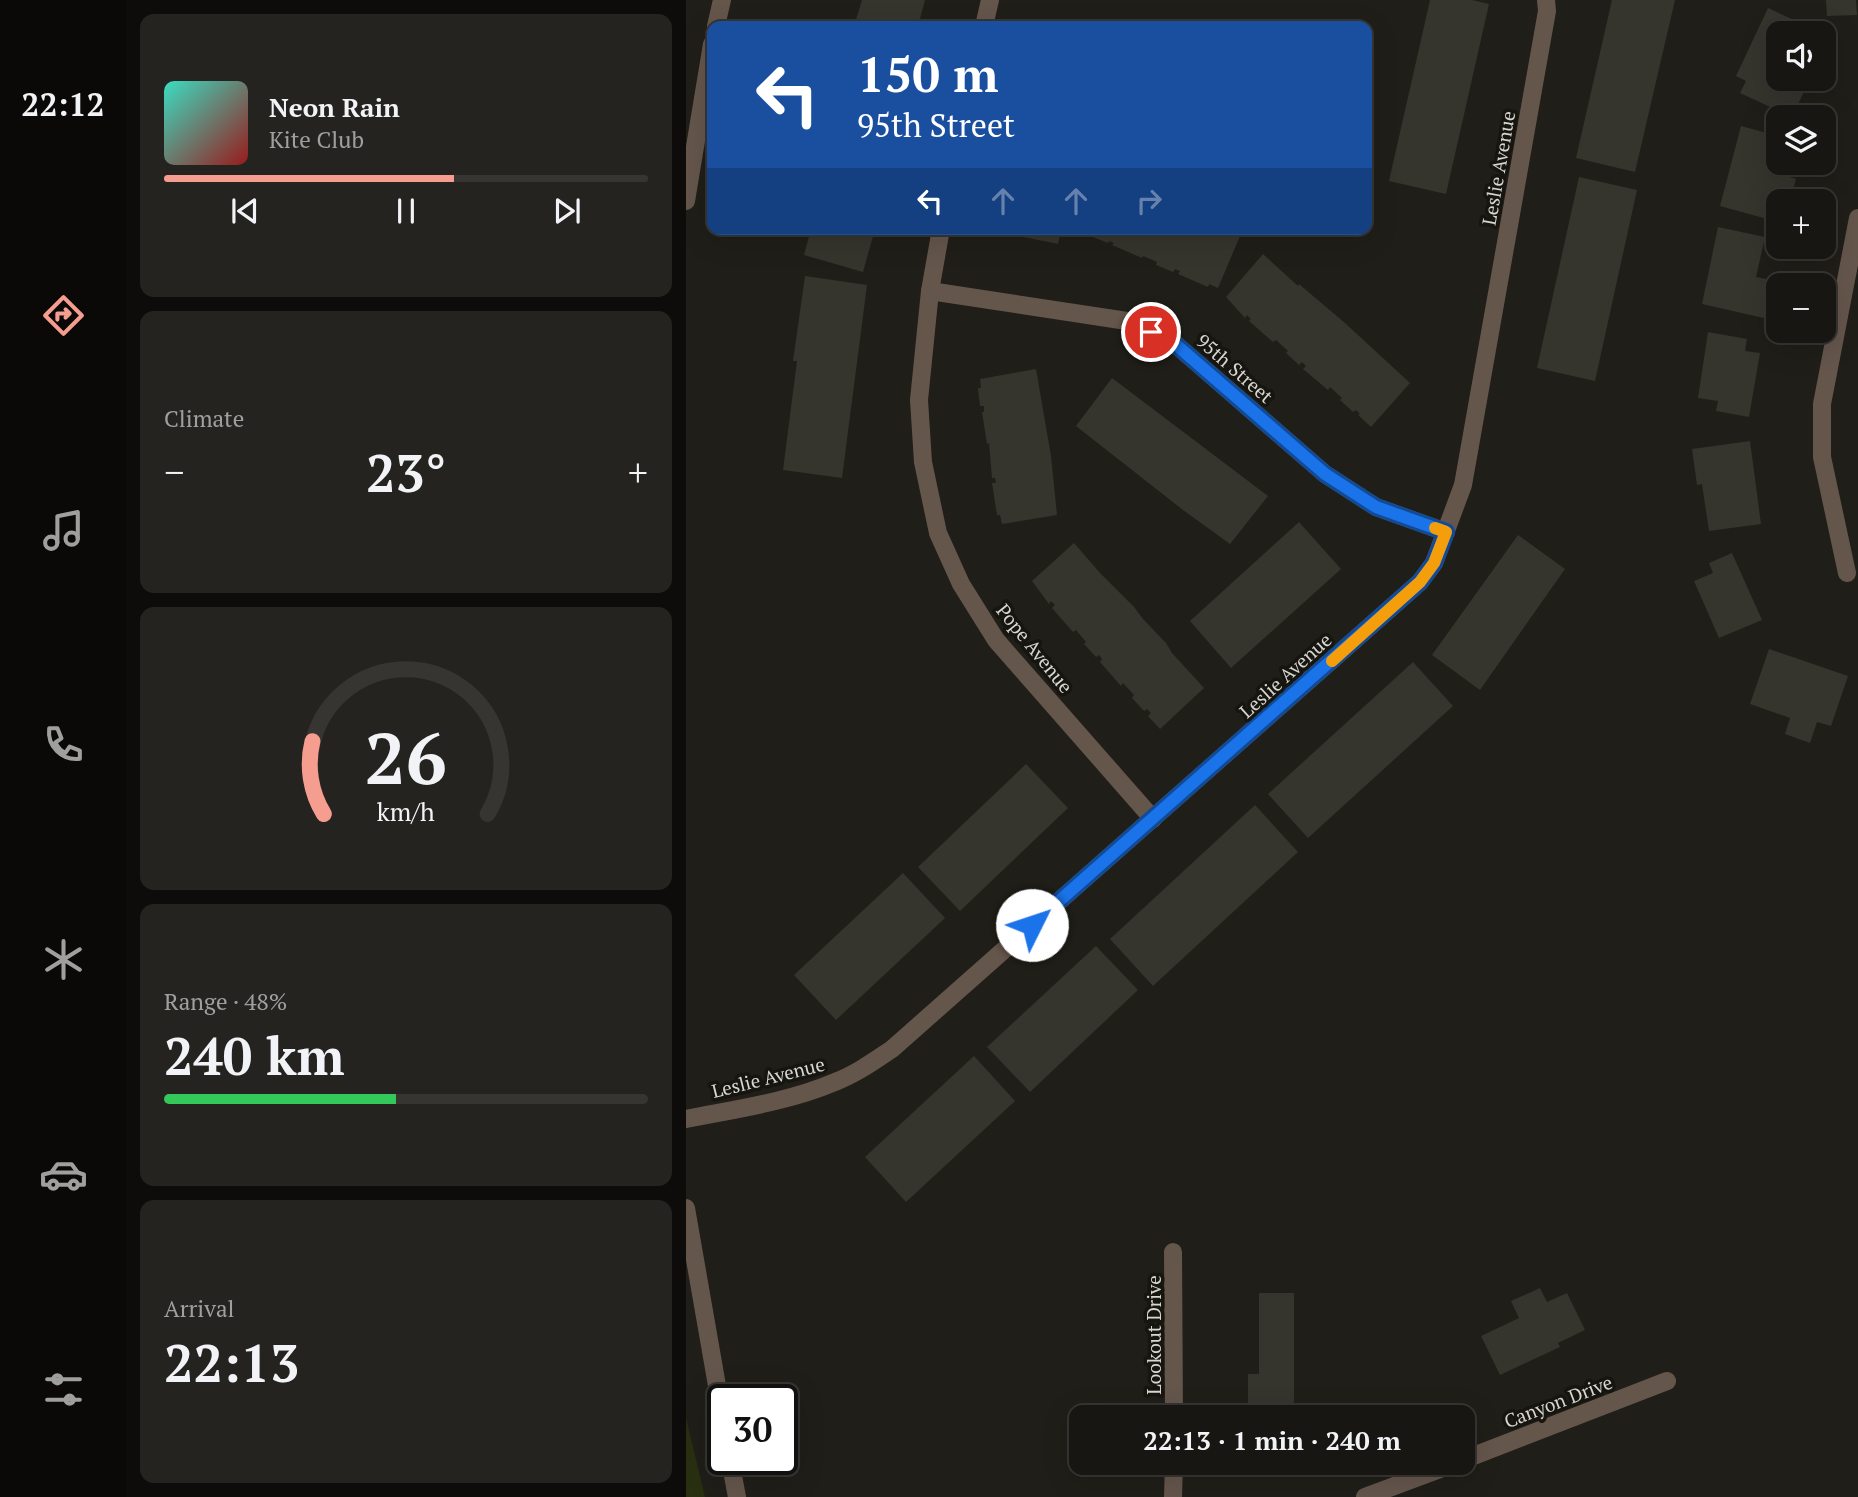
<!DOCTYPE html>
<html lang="en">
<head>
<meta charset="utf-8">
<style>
	:root { --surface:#181612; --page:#252320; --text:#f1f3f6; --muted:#9f9f9f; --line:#363532; --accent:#f59d8e }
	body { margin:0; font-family:"PT Serif",serif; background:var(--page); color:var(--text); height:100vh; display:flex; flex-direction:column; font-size:26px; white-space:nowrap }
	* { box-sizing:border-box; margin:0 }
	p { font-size:23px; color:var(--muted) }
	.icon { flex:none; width:38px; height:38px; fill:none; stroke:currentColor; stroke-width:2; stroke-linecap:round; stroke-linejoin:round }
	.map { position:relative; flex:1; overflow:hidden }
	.drawer { display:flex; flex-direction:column; gap:14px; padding:14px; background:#0d0c0a; width:560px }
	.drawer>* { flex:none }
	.top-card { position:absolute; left:21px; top:21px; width:665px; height:214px; border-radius:14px; box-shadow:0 7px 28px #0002,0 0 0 2px var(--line); background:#1a4fa0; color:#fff; overflow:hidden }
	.tools { position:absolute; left:1080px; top:21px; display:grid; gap:14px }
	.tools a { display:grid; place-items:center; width:70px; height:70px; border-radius:14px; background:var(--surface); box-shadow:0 7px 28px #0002,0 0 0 2px var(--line); font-size:35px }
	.speed { position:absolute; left:21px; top:1384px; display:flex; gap:14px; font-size:35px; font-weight:700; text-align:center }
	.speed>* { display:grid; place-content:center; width:91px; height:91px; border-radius:50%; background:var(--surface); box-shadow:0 7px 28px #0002,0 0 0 2px var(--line); line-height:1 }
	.speed .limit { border:4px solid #111; border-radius:10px; background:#fff; color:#111 }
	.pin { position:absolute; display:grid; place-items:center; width:60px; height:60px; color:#fff; margin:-30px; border:4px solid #fff; border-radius:50%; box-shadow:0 2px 7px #0007 }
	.me { position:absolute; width:77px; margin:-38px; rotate:49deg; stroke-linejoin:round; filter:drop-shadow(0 0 5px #0008) }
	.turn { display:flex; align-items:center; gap:24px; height:147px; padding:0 35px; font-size:32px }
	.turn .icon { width:91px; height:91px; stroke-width:2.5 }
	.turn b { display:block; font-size:49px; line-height:60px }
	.lanes { display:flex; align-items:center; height:66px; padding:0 35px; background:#0003; justify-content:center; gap:35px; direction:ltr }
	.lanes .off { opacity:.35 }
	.big { font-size:52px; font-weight:600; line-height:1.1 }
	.drawer .tile { flex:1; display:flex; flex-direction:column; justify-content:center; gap:10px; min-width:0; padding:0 24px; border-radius:14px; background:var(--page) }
	.drawer .dial { align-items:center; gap:0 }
	.dial svg { height:182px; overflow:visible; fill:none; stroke:var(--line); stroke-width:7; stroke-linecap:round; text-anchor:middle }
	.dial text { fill:var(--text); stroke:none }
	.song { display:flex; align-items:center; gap:21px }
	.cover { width:84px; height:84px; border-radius:10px; background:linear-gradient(135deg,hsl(170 70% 55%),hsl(0 70% 35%)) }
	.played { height:7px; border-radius:4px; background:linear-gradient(90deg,var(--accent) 60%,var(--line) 60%) }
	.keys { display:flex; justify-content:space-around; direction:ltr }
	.heat { display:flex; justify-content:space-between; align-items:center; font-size:38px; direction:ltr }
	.charge { height:10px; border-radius:5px; background:linear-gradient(90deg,#34c759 48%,var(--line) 0) }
	.trip { position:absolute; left:383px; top:1405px; width:406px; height:70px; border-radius:14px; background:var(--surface); box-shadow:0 7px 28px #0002,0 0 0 2px var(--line); font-weight:600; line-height:70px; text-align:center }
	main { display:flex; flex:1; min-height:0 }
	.tab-bar { display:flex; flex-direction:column; width:126px; justify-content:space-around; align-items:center; background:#0a0907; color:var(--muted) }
	.tab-bar .icon { width:49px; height:49px }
	.tab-bar .on { color:var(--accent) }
	.tab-bar b { font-size:32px; color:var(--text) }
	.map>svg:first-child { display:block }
</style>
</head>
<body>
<main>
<nav class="tab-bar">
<b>22:12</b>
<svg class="icon on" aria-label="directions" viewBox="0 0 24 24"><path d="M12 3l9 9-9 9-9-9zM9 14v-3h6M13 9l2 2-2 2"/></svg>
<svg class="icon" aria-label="music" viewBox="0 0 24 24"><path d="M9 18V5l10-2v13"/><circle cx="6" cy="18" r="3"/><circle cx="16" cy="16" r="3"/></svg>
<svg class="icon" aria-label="phone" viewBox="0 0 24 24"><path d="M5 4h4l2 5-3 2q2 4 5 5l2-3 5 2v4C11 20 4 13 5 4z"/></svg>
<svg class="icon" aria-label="climate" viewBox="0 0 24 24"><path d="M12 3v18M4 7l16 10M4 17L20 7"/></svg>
<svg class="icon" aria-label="car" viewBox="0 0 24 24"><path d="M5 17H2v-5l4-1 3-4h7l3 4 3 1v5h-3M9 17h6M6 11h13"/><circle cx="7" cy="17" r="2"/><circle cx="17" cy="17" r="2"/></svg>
<svg class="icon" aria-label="filters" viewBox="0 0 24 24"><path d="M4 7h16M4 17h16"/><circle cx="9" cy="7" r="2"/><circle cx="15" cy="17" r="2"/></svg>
</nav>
<section class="drawer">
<div class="tile">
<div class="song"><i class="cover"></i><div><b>Neon Rain</b><p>Kite Club</p></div></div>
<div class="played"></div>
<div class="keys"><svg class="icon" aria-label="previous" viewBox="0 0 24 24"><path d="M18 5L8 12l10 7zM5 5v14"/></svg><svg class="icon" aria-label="pause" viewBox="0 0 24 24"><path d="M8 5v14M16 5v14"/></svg><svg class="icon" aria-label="next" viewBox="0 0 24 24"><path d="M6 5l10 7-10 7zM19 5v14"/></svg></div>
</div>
<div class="tile"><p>Climate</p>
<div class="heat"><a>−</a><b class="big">23°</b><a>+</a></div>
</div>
<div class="tile dial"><svg viewBox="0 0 100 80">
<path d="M14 69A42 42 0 1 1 86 69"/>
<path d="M14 69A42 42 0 0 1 9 37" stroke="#f59d8e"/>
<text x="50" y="56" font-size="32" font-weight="700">26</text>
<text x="50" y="72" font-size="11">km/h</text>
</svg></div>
<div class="tile"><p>Range · 48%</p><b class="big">240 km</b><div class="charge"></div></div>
<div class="tile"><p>Arrival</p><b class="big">22:13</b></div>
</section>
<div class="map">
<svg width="1172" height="1497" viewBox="0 0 1172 1497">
	<rect width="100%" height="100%" fill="#201e18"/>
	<path fill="#292f11" d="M0 1418 19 1497H0Z"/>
	<g fill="#35342d">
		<path d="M176 0H239L232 26H168Z"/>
		<path d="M744 0H786L803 4 760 194 703 181Z"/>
		<path d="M926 0H989L949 172 890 158Z"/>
		<path d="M1140 0H1170L1171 15 1141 16Z"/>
		<path d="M1082 8 1125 28 1123 33H1092V79H1124L1106 117 1054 93 1060 81 1050 76Z"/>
		<path d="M1055 126 1092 136V163H1104L1100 176 1110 179 1104 201H1092V222L1034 206Z"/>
		<path d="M893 177 951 190 909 381 851 368Z"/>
		<path d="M1032 227 1079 237 1070 277 1090 281 1082 319 1016 304Z"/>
		<path d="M125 229H189L177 272 118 255Z"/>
		<path d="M314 229H375L372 244 313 232Z"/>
		<path d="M397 229H540L554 236 532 288 523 284 522 287 492 274 494 271 489 269 487 272 470 265 471 262 457 256 456 258 426 245 428 243 423 241 422 243 404 236 405 233Z"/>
		<path d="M577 254 612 286 613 284 659 323 724 383 685 427 672 415 674 414 670 410 667 412 654 400 656 398 644 387 642 390 617 369 620 366 616 362 613 365 600 353 602 351 590 340 587 342 563 321 565 319 561 315 559 318 540 297Z"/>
		<path d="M119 276 181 285 156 478 97 470 111 361H107Z"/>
		<path d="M1022 332 1061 339 1059 351 1074 353 1063 417 1030 411 1032 401 1012 398Z"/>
		<path d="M350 369 365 456 371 515 316 524 314 515H311L306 483H310L309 478H306L303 443 301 444 296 412H298V406H294L292 388H295L294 379Z"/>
		<path d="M426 378 582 496 544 544 497 510 390 426Z"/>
		<path d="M1064 441 1075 524 1023 531 1016 484 1011 485 1006 449Z"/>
		<path d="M613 522 655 569 545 668 504 621Z"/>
		<path d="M832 535 879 569 794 690 746 655Z"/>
		<path d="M388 543 414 573 448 607 457 619 480 643 486 653 518 688 474 729 462 716 465 713 461 709 458 711 446 698 448 695 437 683 435 686 414 662 416 659 413 655 410 657 398 644 400 642 390 630 387 632 366 608 369 605 365 601 363 604 346 581Z"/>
		<path d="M1046 553 1076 620 1033 638 1008 581 1027 573 1023 563Z"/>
		<path d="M1083 649 1162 676 1145 726 1131 722 1124 743 1099 734 1104 718 1064 704Z"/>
		<path d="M727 662 767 706 622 838 582 794Z"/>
		<path d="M340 764 382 808 274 911 232 867Z"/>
		<path d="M569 805 612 852 467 986 424 939Z"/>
		<path d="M217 873 259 918 150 1020 108 975Z"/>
		<path d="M410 946 452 990 344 1092 301 1047Z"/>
		<path d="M288 1056 329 1101 220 1202 179 1157Z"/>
		<path d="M854 1288 861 1302 881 1293 899 1330 872 1343 874 1347 814 1375 795 1336 833 1318 825 1301Z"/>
		<path d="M573 1293H608V1418H562V1374H573Z"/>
	</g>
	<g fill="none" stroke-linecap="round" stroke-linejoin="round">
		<g stroke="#65564c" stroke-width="18">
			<path d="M30 26 36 0"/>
			<path d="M298 26 304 0"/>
			<path d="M0 201 26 44"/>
			<path d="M255 229 244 291 233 400 237 462 252 533 275 584 310 640 467 819"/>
			<path d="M244 291 441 321 488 343 639 474 690 507 760 532"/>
			<path d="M1161 573 1136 457V404L1172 218"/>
			<path d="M0 1119C50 1109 102 1102 149 1082 170 1074 188 1061 206 1049L734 582 748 563 777 485 861 11 860 0"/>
			<path d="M0 1208 37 1420"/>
			<path d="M487 1252 488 1418"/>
			<path d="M44 1460 51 1497"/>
			<path d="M777 1460 981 1381"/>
			<path d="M487 1497 488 1463"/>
			<path d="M679 1497 770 1463"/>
		</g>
	</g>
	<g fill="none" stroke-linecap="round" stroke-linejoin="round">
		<g stroke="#114b97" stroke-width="18">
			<path id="route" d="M346 925 734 582 748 563 760 532 690 507 639 474 488 343 465 332"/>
		</g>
		<use href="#route" stroke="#1a73e8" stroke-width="12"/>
		<path stroke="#f59e0b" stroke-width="12" d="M646 661 734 582 748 563 760 532 749 528"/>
	</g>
	<g text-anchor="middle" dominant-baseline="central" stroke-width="7" stroke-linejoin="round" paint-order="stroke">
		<g font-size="19" fill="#d7d6d1" stroke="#17150f">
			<text transform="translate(812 168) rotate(-80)">Leslie Avenue</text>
			<text transform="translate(549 368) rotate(41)">95th Street</text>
			<text transform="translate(349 648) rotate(51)">Pope Avenue</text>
			<text transform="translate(599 675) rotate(-42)">Leslie Avenue</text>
			<text transform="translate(82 1077) rotate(-14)">Leslie Avenue</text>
			<text transform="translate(467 1335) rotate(-90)">Lookout Drive</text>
			<text transform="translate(872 1401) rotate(-21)">Canyon Drive</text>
		</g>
	</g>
</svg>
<div class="tools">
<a><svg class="icon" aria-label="sound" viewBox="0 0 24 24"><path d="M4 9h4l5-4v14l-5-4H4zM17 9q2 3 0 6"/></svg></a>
<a><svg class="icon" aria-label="layers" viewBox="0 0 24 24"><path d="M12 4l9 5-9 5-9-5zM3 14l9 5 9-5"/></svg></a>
<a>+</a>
<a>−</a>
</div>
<div class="speed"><div class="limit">30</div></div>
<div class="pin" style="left:465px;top:332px;background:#d93025"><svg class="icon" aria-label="arrive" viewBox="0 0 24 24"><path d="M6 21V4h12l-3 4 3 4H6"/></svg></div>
<svg class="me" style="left:346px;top:925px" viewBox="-20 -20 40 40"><circle r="19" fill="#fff"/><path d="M0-13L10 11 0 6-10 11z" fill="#1a73e8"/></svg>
<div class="trip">22:13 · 1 min · 240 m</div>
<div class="top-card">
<div class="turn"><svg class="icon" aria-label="left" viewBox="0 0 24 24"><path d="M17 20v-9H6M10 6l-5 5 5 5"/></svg><div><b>150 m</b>95th Street</div></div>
<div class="lanes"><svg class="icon" aria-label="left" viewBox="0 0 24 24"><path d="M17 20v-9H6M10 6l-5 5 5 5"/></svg><svg class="icon off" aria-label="ahead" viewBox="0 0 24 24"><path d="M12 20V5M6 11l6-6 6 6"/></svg><svg class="icon off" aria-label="ahead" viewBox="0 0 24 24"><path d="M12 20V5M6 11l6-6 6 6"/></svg><svg class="icon off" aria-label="right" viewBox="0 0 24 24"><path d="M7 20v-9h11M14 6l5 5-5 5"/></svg></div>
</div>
</div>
</main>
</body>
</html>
